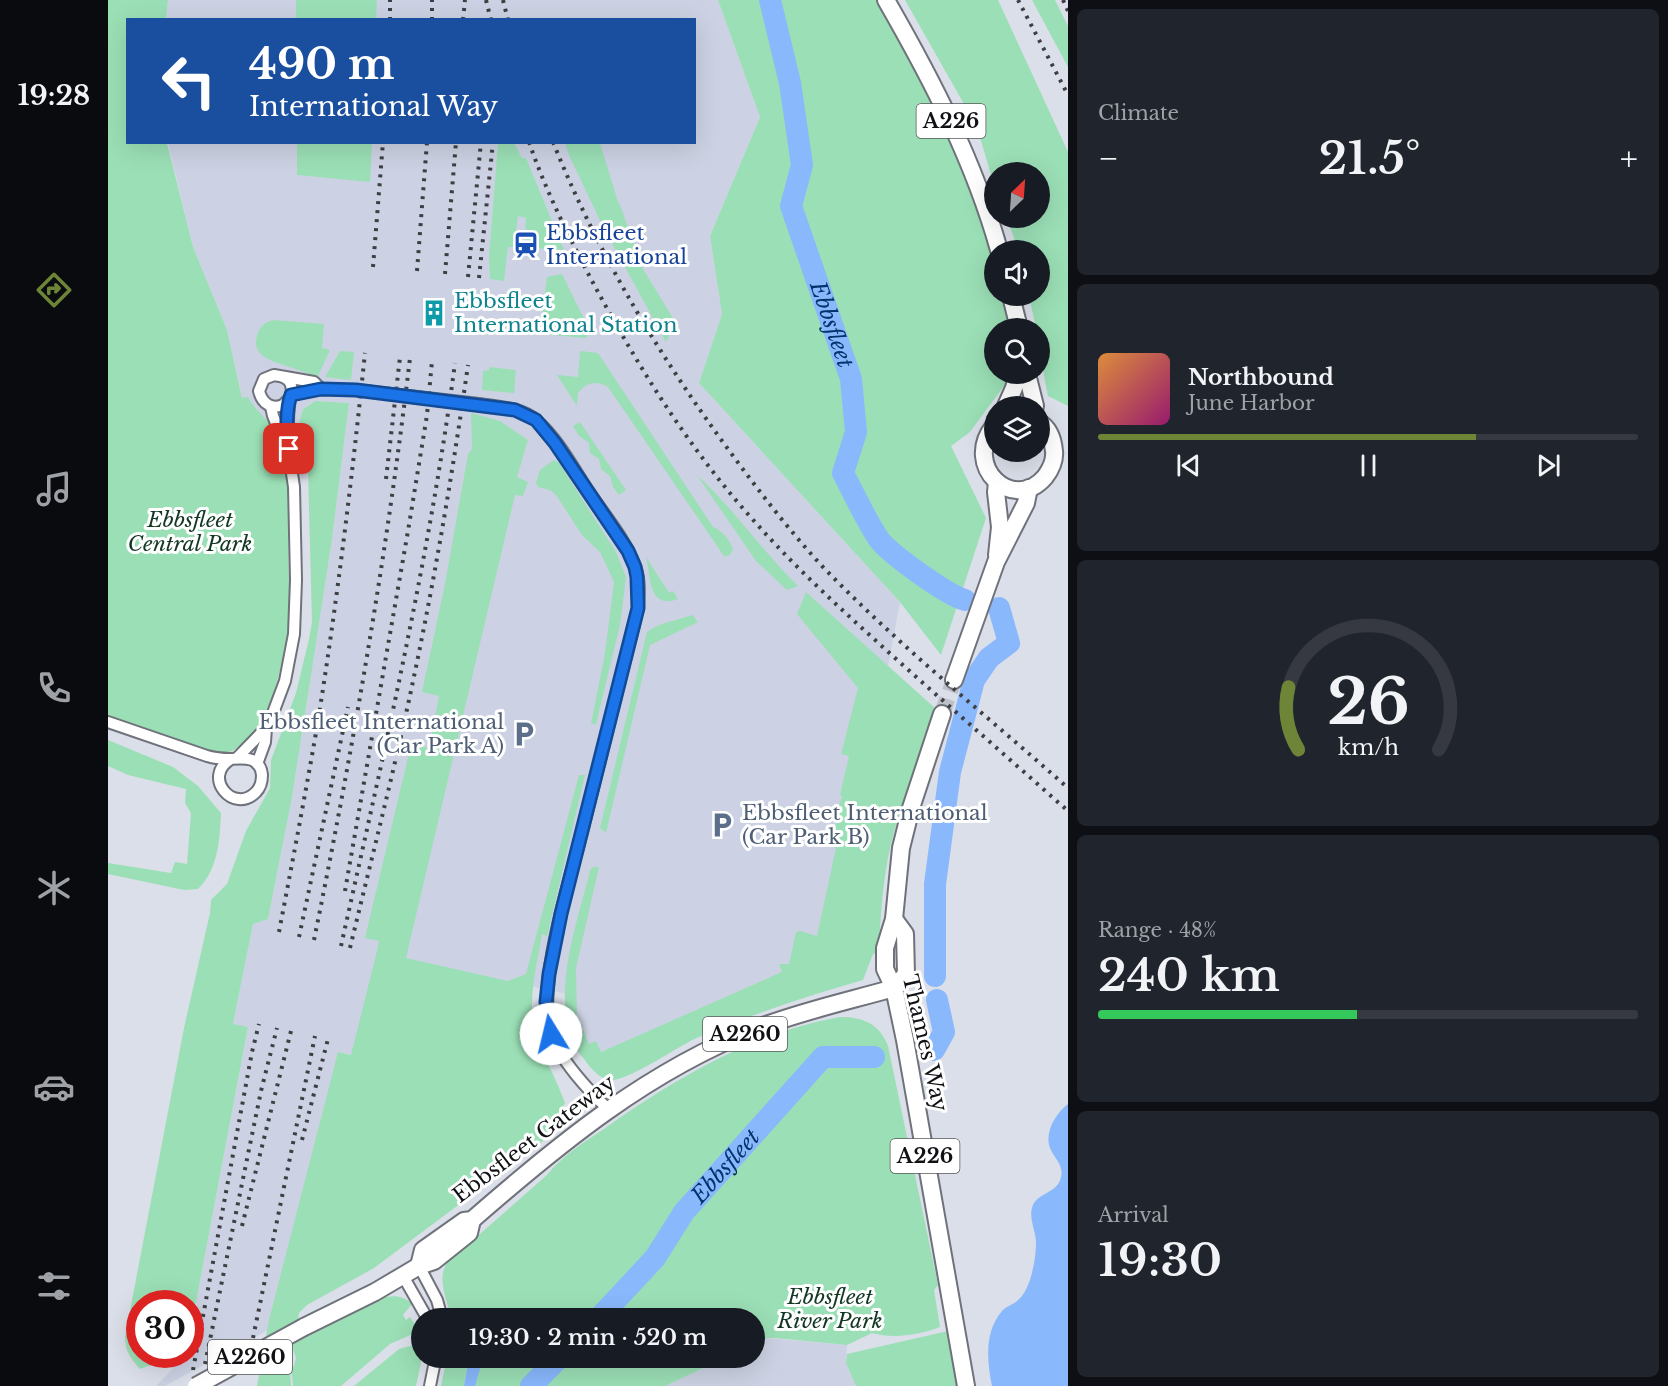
<!DOCTYPE html>
<html lang="en">
<head>
<meta charset="utf-8">
<style>
	:root { --surface:#171b24; --page:#20242c; --text:#f1f3f6; --muted:#9ea1a6; --line:#363941; --accent:#6e8537 }
	body { margin:0; font-family:"Libre Baskerville",serif; background:var(--page); color:var(--text); height:100vh; display:flex; flex-direction:column; font-size:22px; white-space:nowrap }
	* { box-sizing:border-box; margin:0 }
	p { font-size:20px; color:var(--muted) }
	.icon { flex:none; width:33px; height:33px; fill:none; stroke:currentColor; stroke-width:2; stroke-linecap:round; stroke-linejoin:round }
	.map { position:relative; flex:1; overflow:hidden }
	.panel { display:flex; flex-direction:column; gap:9px; padding:9px; background:#0d0f14; width:600px }
	.panel>* { flex:none }
	.banner { position:absolute; left:18px; top:18px; width:570px; height:126px; border-radius:0px; box-shadow:0 6px 24px #0002; background:#1a4fa0; color:#fff; overflow:hidden }
	.needle { width:39px; rotate:25deg }
	.fabs { position:absolute; left:876px; top:162px; display:grid; gap:12px }
	.fabs a { display:grid; place-items:center; width:66px; height:66px; border-radius:50%; background:var(--surface); box-shadow:0 6px 24px #0002; font-size:30px }
	.speed { position:absolute; left:18px; top:1290px; display:flex; gap:12px; font-size:30px; font-weight:700; text-align:center }
	.speed>* { display:grid; place-content:center; width:78px; height:78px; border-radius:50%; background:var(--surface); box-shadow:0 6px 24px #0002; line-height:1 }
	.speed .limit { border:9px solid #d22; background:#fff; color:#111 }
	.pin { position:absolute; display:grid; place-items:center; width:51px; height:51px; color:#fff; margin:-26px; border-radius:12px; box-shadow:0 3px 9px #0006 }
	.me { position:absolute; width:66px; margin:-33px; rotate:351deg; stroke-linejoin:round; filter:drop-shadow(0 0 4px #0008) }
	.turn { display:flex; align-items:center; gap:21px; height:126px; padding:0 24px; font-size:27px }
	.turn .icon { width:78px; height:78px; stroke-width:2.5 }
	.turn b { display:block; font-size:42px; line-height:51px }
	.big { font-size:45px; font-weight:600; line-height:1.1 }
	.panel .card { flex:1; display:flex; flex-direction:column; justify-content:center; gap:9px; min-width:0; padding:0 21px; border-radius:9px; background:var(--page) }
	.panel .dial { align-items:center; gap:0 }
	.dial svg { height:156px; overflow:visible; fill:none; stroke:var(--line); stroke-width:7; stroke-linecap:round; text-anchor:middle }
	.dial text { fill:var(--text); stroke:none }
	.song { display:flex; align-items:center; gap:18px }
	.cover { width:72px; height:72px; border-radius:9px; background:linear-gradient(135deg,hsl(30 70% 55%),hsl(320 70% 35%)) }
	.played { height:6px; border-radius:3px; background:linear-gradient(90deg,var(--accent) 70%,var(--line) 70%) }
	.keys { display:flex; justify-content:space-around; direction:ltr }
	.heat { display:flex; justify-content:space-between; align-items:center; font-size:33px; direction:ltr }
	.charge { height:9px; border-radius:4px; background:linear-gradient(90deg,#34c759 48%,var(--line) 0) }
	.trip { position:absolute; left:303px; top:1308px; width:354px; height:60px; border-radius:30px; background:var(--surface); box-shadow:0 6px 24px #0002; font-weight:600; line-height:60px; text-align:center }
	main { display:flex; flex:1; min-height:0 }
	.dock { display:flex; flex-direction:column; width:108px; justify-content:space-around; align-items:center; background:#090b0e; color:var(--muted) }
	.dock .icon { width:42px; height:42px }
	.dock .on { color:var(--accent) }
	.dock b { font-size:27px; color:var(--text) }
	.map>svg:first-child { display:block }
</style>
</head>
<body>
<main>
<nav class="dock">
<b>19:28</b>
<svg class="icon on" aria-label="directions" viewBox="0 0 24 24"><path d="M12 3l9 9-9 9-9-9zM9 14v-3h6M13 9l2 2-2 2"/></svg>
<svg class="icon" aria-label="music" viewBox="0 0 24 24"><path d="M9 18V5l10-2v13"/><circle cx="6" cy="18" r="3"/><circle cx="16" cy="16" r="3"/></svg>
<svg class="icon" aria-label="phone" viewBox="0 0 24 24"><path d="M5 4h4l2 5-3 2q2 4 5 5l2-3 5 2v4C11 20 4 13 5 4z"/></svg>
<svg class="icon" aria-label="climate" viewBox="0 0 24 24"><path d="M12 3v18M4 7l16 10M4 17L20 7"/></svg>
<svg class="icon" aria-label="car" viewBox="0 0 24 24"><path d="M5 17H2v-5l4-1 3-4h7l3 4 3 1v5h-3M9 17h6M6 11h13"/><circle cx="7" cy="17" r="2"/><circle cx="17" cy="17" r="2"/></svg>
<svg class="icon" aria-label="filters" viewBox="0 0 24 24"><path d="M4 7h16M4 17h16"/><circle cx="9" cy="7" r="2"/><circle cx="15" cy="17" r="2"/></svg>
</nav>
<div class="map">
<svg width="960" height="1386" viewBox="0 0 960 1386">
	<rect width="100%" height="100%" fill="#dbdfe9"/>
	<g fill="#ccd2e3">
		<path d="M60 0H610L652 117 602 236 614 314 591 383 792 602 727 954 493 1052 481 1044 460 1012 459 994 298 959 243 1055 230 1052 191 1313 57 1386H48L78 1355 82 1354 83 1329 140 1028 125 1024 145 924 160 919 184 797 224 539 241 403 207 401 201 404 195 409 190 426 158 446 135 401 119 330 85 247 60 143 586 142V20L58 19Z"/>
		<path d="M658 1338 739 1345 738 1363 748 1386H557L617 1358H646L647 1344Z"/>
	</g>
	<g fill="#9bdfb6">
		<path d="M0 0H60L58 19 20 20V142L59 143 85 247 119 330 134 398 140 397C150 415 167 423 173 445 182 475 179 509 180 541 180 569 183 599 180 627 175 667 158 750 110 755L40 732 0 715Z"/>
		<path d="M188 0H269L268 19H188Z"/>
		<path d="M610 0H770L825 99 858 174 886 257V296H897L904 328H886V374H905L900 387 896 386 862 432 843 446 878 518 833 655 792 602 591 383 614 314 602 236 652 117Z"/>
		<path d="M797 0H890L960 152V406L940 396C935 373 932 352 932 328H928L921 296H932V250H910L899 218H932V172H886V185L869 127Z"/>
		<path d="M924 0H947L960 26V67Z"/>
		<path d="M189 143H264L262 182 189 175Z"/>
		<path d="M390 143H406L414 158H418L456 250 425 248 417 240 418 218 410 216 406 247H400L396 281 382 279 381 257Z"/>
		<path d="M457 143H492L510 202 512 205 535 269 568 323 558 342 495 227 460 153Z"/>
		<path d="M454 274 482 331 478 338 432 334 439 277Z"/>
		<path d="M165 320 216 324 214 348 222 350 210 376C199 374 189 369 178 366 164 361 143 356 149 336 151 327 157 322 165 320Z"/>
		<path d="M232 351 246 352 243 380 217 377Z"/>
		<path d="M472 351 490 353 605 527C615 531 622 540 625 550L621 556H616L500 387C489 380 478 382 470 393L469 406 449 375 470 377Z"/>
		<path d="M381 367 408 370 406 393 374 390 375 371 381 370Z"/>
		<path d="M207 401 241 403 224 539 204 669 184 797 160 919 145 924 125 1024 140 1027 83 1329 82 1304H32V1354L78 1355 62 1358 32 1369C23 1359 17 1351 17 1337L76 1028 102 913 103 900 119 884 138 831 162 788 163 760 188 693 201 639 204 622 200 469 190 426 195 409Z"/>
		<path d="M363 413 392 421 420 440 409 477 420 482 415 496 407 495 298 958 400 981 418 974 471 775H477L439 936 434 934C429 966 418 1004 428 1035 436 1058 449 1080 457 1103L444 1129 432 1144 266 1268 199 1305 191 1313 186 1341 242 1313 274 1300V1298C285 1295 295 1295 304 1304L295 1315 298 1320 302 1317 310 1329 307 1333 282 1344 233 1386H185L183 1367 186 1366 188 1358 185 1349 182 1368 183 1386H149L161 1320 230 1052 243 1055 269 951 271 941 257 938 303 745 321 748 331 696 314 692 337 584 360 454 364 449Z"/>
		<path d="M472 422 518 490 511 495 505 487 502 476 493 469 491 459 482 453 481 443 471 436 465 426Z"/>
		<path d="M446 460 451 463 508 552 518 577 512 625 488 724H483L497 653 506 582 492 552 474 535 448 495 442 490 430 487 428 483 432 470Z"/>
		<path d="M589 475C626 509 654 551 690 586L679 590 648 561Z"/>
		<path d="M538 557 561 593 565 591 570 599C540 610 543 577 538 557Z"/>
		<path d="M698 592 828 709C811 758 790 807 780 858 774 890 772 922 771 954H765L755 980C699 996 644 1014 591 1037 568 1047 527 1077 505 1080 495 1081 485 1071 479 1063 476 1058 471 1054 468 1048 441 997 470 922 482 870L485 867H491L468 968 469 1016 481 1044 488 1041 493 1052 674 972 671 964H681L688 932 692 931 709 936 728 848 723 846 730 817 728 816 734 796 732 795 741 756 733 754 750 688 689 614Z"/>
		<path d="M584 615 590 622 542 645 498 833 492 828 539 632C552 622 568 621 584 615Z"/>
		<path d="M0 740 65 767 90 786 113 813C112 839 110 870 90 889L76 890 0 874V863L63 873 67 862 79 864 83 813 77 803 78 789 20 775 0 766Z"/>
		<path d="M732 1017C755 1017 772 1024 780 1046L830 1285 826 1290 832 1327C811 1335 785 1339 764 1333L739 1345 667 1338H658L647 1344 646 1318H343C340 1301 328 1279 339 1263L439 1175C454 1156 476 1142 496 1129 566 1079 646 1032 732 1017Z"/>
		<path d="M840 1331 851 1386H748L738 1363 739 1354Z"/>
		<path d="M306 1345H313L314 1358 308 1386H246L291 1349Z"/>
		<path d="M339 1358H361L356 1386H333Z"/>
		<path d="M371 1358H617L557 1386H359L375 1358Z"/>
	</g>
	<g fill="#89b8fd">
		<path d="M960 1104V1386H884C879 1361 876 1332 894 1311 898 1306 905 1305 909 1301 918 1294 923 1279 925 1268 927 1260 928 1249 928 1241 927 1229 920 1216 925 1205 931 1192 950 1193 953 1177 956 1165 946 1158 942 1148 936 1132 948 1113 960 1104Z"/>
		<path d="M361 1358H375L367 1386H356Z"/>
	</g>
	<g fill="none" stroke-linecap="round" stroke-linejoin="round">
		<g stroke="#89b8fd" stroke-width="22">
			<path id="s1" d="M662 0 682 83 694 165 683 206 743 379 748 432 735 473C746 494 757 518 770 538 780 553 839 595 857 600"/>
			<path d="M827 976V884L842 772 866 680 881 658 901 643 891 608"/>
			<path d="M826 1050 836 1032 829 1000"/>
			<path id="s2" d="M491 1318 547 1258 576 1212 715 1057H766"/>
			<path d="M423 1386 451 1358"/>
		</g>
		<path stroke="#bdc0c9" stroke-width="16" stroke-dasharray="16 8" stroke-linecap="butt" d="M834 714 846 680"/>
		<g stroke="#6f727a" stroke-width="14">
			<g id="street">
				<path d="M172 376C183 379 185 386 183 397L175 405C163 410 154 403 151 391L156 379 166 375 206 382 213 389 183 395"/>
				<path d="M371 404C390 407 414 407 429 421 450 439 465 468 481 492 496 515 518 540 527 566 532 579 531 594 530 608 512 681 493 755 475 828 462 881 428 983 443 1033 451 1059 481 1091 500 1109"/>
				<path d="M163 407C165 420 170 430 179 440"/>
				<path d="M0 722 99 756C106 758 114 759 122 759 136 758 152 756 154 775 154 781 152 788 148 792 126 815 93 777 123 759"/>
				<path d="M130 757 158 728 162 721 177 681 186 634 188 580 186 487 179 440 181 400"/>
				<path d="M149 764 157 742 158 728"/>
				<path d="M311 1266 329 1300 334 1318"/>
				<path d="M295 1276 319 1318"/>
				<path d="M322 1386 326 1366 330 1358"/>
			</g>
		</g>
		<g stroke="#6f727a" stroke-width="20">
			<g id="primary">
				<path d="M778 0C824 80 866 161 891 250"/>
				<path d="M903 296 911 328"/>
				<path d="M919 374 927 406"/>
				<path d="M898 406 906 388 910 374"/>
				<path d="M886 426C854 466 905 514 937 477 943 469 947 460 946 451 945 440 942 429 932 423"/>
				<path d="M889 555 892 527 888 492 889 482"/>
				<path d="M846 680 888 562 918 503 921 488"/>
				<path d="M834 714 803 808 793 848 786 919 777 948V969L786 988 797 1040 858 1386"/>
				<path d="M786 988 798 974 797 934 786 919"/>
				<path d="M311 1266 315 1250 356 1221 364 1220C451 1144 541 1070 650 1028 694 1011 740 1001 786 988"/>
				<path d="M196 1327 267 1292 311 1266 326 1261 361 1233 364 1220"/>
			</g>
		</g>
		<use href="#street" stroke="#fff" stroke-width="10"/>
		<use href="#primary" stroke="#fff" stroke-width="16"/>
		<g stroke="#3d3f43" stroke-width="4" stroke-dasharray="3 6" stroke-linecap="butt">
			<path d="M378 0 383 20"/>
			<path d="M395 0 400 20"/>
			<path d="M910 0 960 95"/>
			<path d="M955 0 960 11"/>
			<path d="M282 20V0"/>
			<path d="M324 20V0"/>
			<path d="M355 20 357 0"/>
			<path d="M421 142C437 189 460 235 483 279 529 365 581 449 647 522 693 574 745 620 797 667 851 715 906 763 960 811"/>
			<path d="M445 142C489 252 550 354 620 449 650 490 680 529 714 566 790 645 878 715 960 788"/>
			<path d="M265 267 275 142"/>
			<path d="M309 271 319 142"/>
			<path d="M337 274 348 142"/>
			<path d="M360 277 373 142"/>
			<path d="M371 278 385 142"/>
			<path d="M278 479 292 357"/>
			<path d="M237 891 300 531 319 415 324 361"/>
			<path d="M171 932C184 864 197 796 209 727 229 603 244 478 257 353"/>
			<path d="M191 937 240 707"/>
			<path d="M206 940C245 748 279 553 302 358"/>
			<path d="M233 946C276 752 321 560 347 363"/>
			<path d="M242 948C262 865 283 783 301 700 325 589 344 477 360 365"/>
			<path d="M194 1140 220 1039"/>
			<path d="M134 1226 183 1031"/>
			<path d="M145 1338 207 1036"/>
			<path d="M97 1364 153 1091 169 1028"/>
			<path d="M85 1370 144 1052 151 1024"/>
		</g>
		<g stroke="#6f727a" stroke-width="14" stroke-linecap="butt">
			<path id="street-bridge" d="M213 389 248 390 371 404"/>
		</g>
		<g stroke="#6f727a" stroke-width="20" stroke-linecap="butt">
			<path id="primary-bridge" d="M88 1386 196 1327"/>
		</g>
		<use href="#street-bridge" stroke="#fff" stroke-width="10"/>
		<use href="#primary-bridge" stroke="#fff" stroke-width="16"/>
	</g>
	<g fill="none" stroke-linecap="round" stroke-linejoin="round">
		<g stroke="#114b97" stroke-width="15">
			<path id="route" d="M181 449C178 435 178 409 183 395L213 389 248 390 407 410 428 420 447 443 520 551 527 567 529 577 530 608 453 914 441 974 438 1002 443 1034"/>
		</g>
		<use href="#route" stroke="#1a73e8" stroke-width="10"/>
	</g>
	<defs>
		<g id="station-bare" transform="scale(2.07)"><path d="M-3-6H3Q5-6 5-4V2Q5 4 3 4L4.5 6H3L1.5 4h-3L-3 6H-4.5L-3 4Q-5 4-5 2V-4Q-5-6-3-6ZM-3.5-4v3h7v-3ZM-3.5 1v1.5H-2V1ZM2 1v1.5H3.5V1Z" fill="#1a4fb4" stroke="#fff" stroke-width="2.5" paint-order="stroke"/></g>
		<g id="building-bare" transform="scale(2.07)"><path d="M-4-6H4V6H1V3H-1V6H-4ZM-2.5-4.3h1.7v1.8h-1.7ZM.8-4.3h1.7v1.8H.8ZM-2.5-1h1.7V.8h-1.7ZM.8-1h1.7V.8H.8Z" fill="#0f9aa8" stroke="#fff" stroke-width="2.5" paint-order="stroke"/></g>
		<g id="parking-bare" transform="scale(2.07)"><path d="M-3.5-5.5H1a3.5 3.5 0 0 1 0 7H-1V5.5H-3.5ZM-1-3.4V-.6H.8a1.4 1.4 0 0 0 0-2.8Z" fill="#5c6f8a" stroke="#fff" stroke-width="2.5" paint-order="stroke"/></g>
	</defs>
	<g fill-rule="evenodd">
		<use href="#station-bare" x="418" y="245"/>
		<use href="#building-bare" x="326" y="313"/>
		<use href="#parking-bare" x="416" y="734"/>
		<use href="#parking-bare" x="614" y="825"/>
	</g>
	<g text-anchor="middle" dominant-baseline="central" stroke-width="6" stroke-linejoin="round" paint-order="stroke">
		<g fill="#fff" stroke="#58585a" stroke-width="1.5">
			<rect x="808.5" y="104" width="69" height="34" rx="4.5"/>
			<rect x="595" y="1017" width="84" height="34" rx="4.5"/>
			<rect x="782.5" y="1139" width="69" height="34" rx="4.5"/>
			<rect x="100" y="1340" width="84" height="34" rx="4.5"/>
		</g>
		<g font-size="20" font-weight="bold" fill="#101114">
			<text x="843" y="121">A226</text>
			<text x="637" y="1034">A2260</text>
			<text x="817" y="1156">A226</text>
			<text x="142" y="1357">A2260</text>
		</g>
		<g font-size="21" fill="#164399" stroke="#fff" text-anchor="start">
			<text x="438" y="233">Ebbsfleet<tspan x="438" dy="24">International</tspan></text>
		</g>
		<g font-size="21" fill="#0d838f" stroke="#fff" text-anchor="start">
			<text x="346" y="301">Ebbsfleet<tspan x="346" dy="24">International Station</tspan></text>
		</g>
		<g font-size="21" font-style="italic" fill="#123723" stroke="#fff">
			<text x="82" y="520">Ebbsfleet<tspan x="82" dy="24">Central Park</tspan></text>
			<text x="722" y="1297">Ebbsfleet<tspan x="722" dy="24">River Park</tspan></text>
		</g>
		<g font-size="21" fill="#4e5e75" stroke="#fff" text-anchor="end">
			<text x="396" y="722">Ebbsfleet International<tspan x="396" dy="24">(Car Park A)</tspan></text>
			<text x="634" y="813" text-anchor="start">Ebbsfleet International<tspan x="634" dy="24">(Car Park B)</tspan></text>
		</g>
		<g font-size="21" fill="#101114" stroke="#fff">
			<text transform="translate(817 1043) rotate(77)">Thames Way</text>
			<text transform="translate(426 1139) rotate(-37)">Ebbsfleet Gateway</text>
		</g>
		<g font-size="22" font-style="italic" fill="#04326d" stroke="#fff">
			<text stroke="none"><textPath href="#s1" startOffset="336">Ebbsfleet</textPath></text>
			<text stroke="none"><textPath href="#s2" startOffset="198">Ebbsfleet</textPath></text>
		</g>
	</g>
</svg>
<div class="fabs">
<a><svg class="needle" viewBox="-14 -14 28 28"><path d="M0-13l5 13h-10z" fill="#e53935"/><path d="M0 13l5-13h-10z" fill="#9ea1a6"/></svg></a>
<a><svg class="icon" aria-label="sound" viewBox="0 0 24 24"><path d="M4 9h4l5-4v14l-5-4H4zM17 9q2 3 0 6"/></svg></a>
<a><svg class="icon" aria-label="search" viewBox="0 0 24 24"><circle cx="10" cy="10" r="6"/><path d="M15 15l6 6"/></svg></a>
<a><svg class="icon" aria-label="layers" viewBox="0 0 24 24"><path d="M12 4l9 5-9 5-9-5zM3 14l9 5 9-5"/></svg></a>
</div>
<div class="speed"><div class="limit">30</div></div>
<div class="pin" style="left:181px;top:449px;background:#d93025"><svg class="icon" aria-label="arrive" viewBox="0 0 24 24"><path d="M6 21V4h12l-3 4 3 4H6"/></svg></div>
<svg class="me" style="left:443px;top:1034px" viewBox="-20 -20 40 40"><circle r="19" fill="#fff"/><path d="M0-13L10 11 0 6-10 11z" fill="#1a73e8"/></svg>
<div class="trip">19:30 · 2 min · 520 m</div>
<div class="banner">
<div class="turn"><svg class="icon" aria-label="left" viewBox="0 0 24 24"><path d="M17 20v-9H6M10 6l-5 5 5 5"/></svg><div><b>490 m</b>International Way</div></div>
</div>
</div>
<section class="panel">
<div class="card"><p>Climate</p>
<div class="heat"><a>−</a><b class="big">21.5°</b><a>+</a></div>
</div>
<div class="card">
<div class="song"><i class="cover"></i><div><b>Northbound</b><p>June Harbor</p></div></div>
<div class="played"></div>
<div class="keys"><svg class="icon" aria-label="previous" viewBox="0 0 24 24"><path d="M18 5L8 12l10 7zM5 5v14"/></svg><svg class="icon" aria-label="pause" viewBox="0 0 24 24"><path d="M8 5v14M16 5v14"/></svg><svg class="icon" aria-label="next" viewBox="0 0 24 24"><path d="M6 5l10 7-10 7zM19 5v14"/></svg></div>
</div>
<div class="card dial"><svg viewBox="0 0 100 80">
<path d="M14 69A42 42 0 1 1 86 69"/>
<path d="M14 69A42 42 0 0 1 9 37" stroke="#6e8537"/>
<text x="50" y="56" font-size="32" font-weight="700">26</text>
<text x="50" y="72" font-size="11">km/h</text>
</svg></div>
<div class="card"><p>Range · 48%</p><b class="big">240 km</b><div class="charge"></div></div>
<div class="card"><p>Arrival</p><b class="big">19:30</b></div>
</section>
</main>
</body>
</html>
